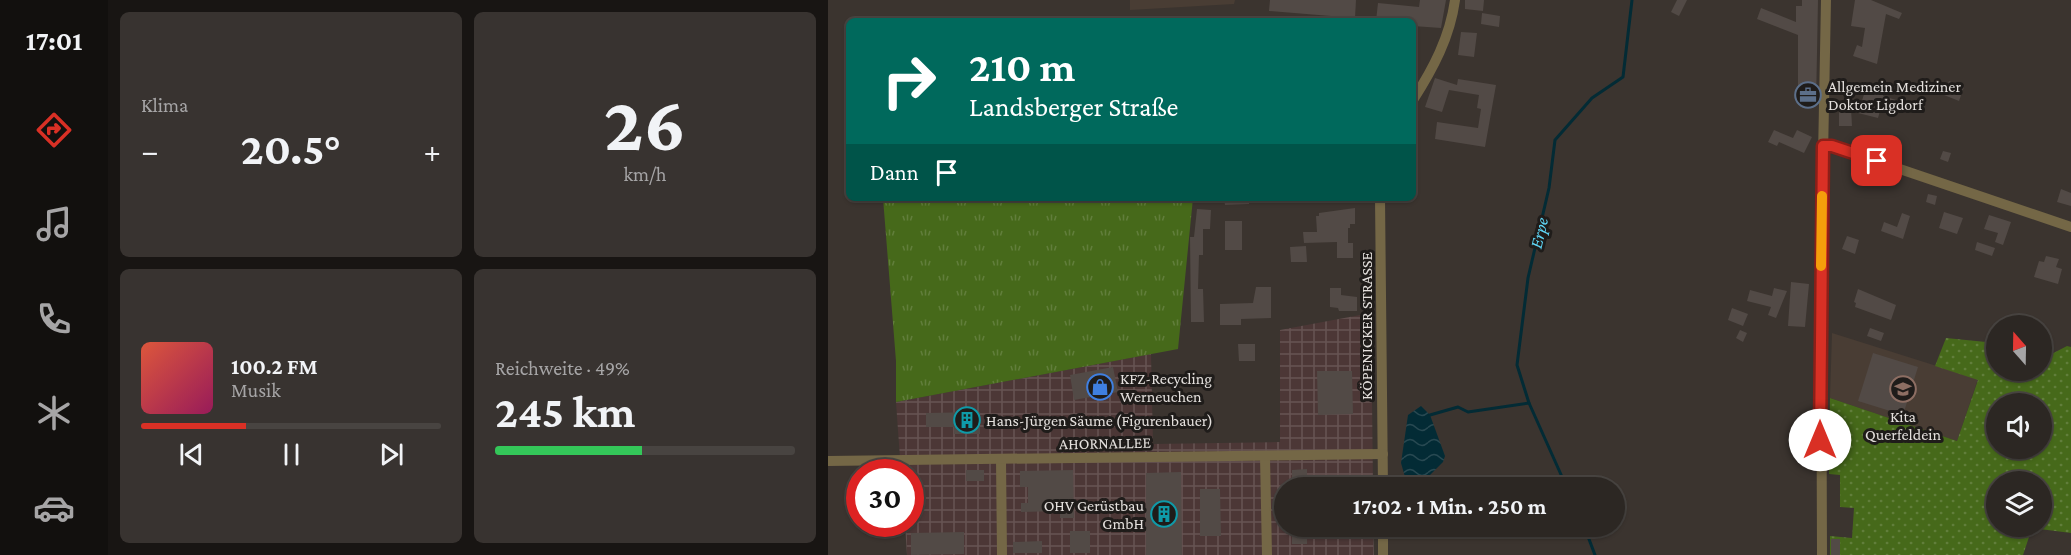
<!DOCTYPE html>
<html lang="de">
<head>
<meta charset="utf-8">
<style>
	:root { --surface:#2c2723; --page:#383330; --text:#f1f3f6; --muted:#a6a5a6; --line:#484441; --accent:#d93025 }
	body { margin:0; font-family:"Crimson Pro",serif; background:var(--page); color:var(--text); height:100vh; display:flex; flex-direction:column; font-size:22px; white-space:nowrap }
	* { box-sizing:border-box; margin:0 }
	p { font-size:20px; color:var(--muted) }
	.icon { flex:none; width:33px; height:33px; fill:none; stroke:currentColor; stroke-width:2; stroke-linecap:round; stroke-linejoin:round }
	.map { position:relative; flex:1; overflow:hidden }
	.panel { display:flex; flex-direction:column; gap:12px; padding:12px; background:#181513; width:720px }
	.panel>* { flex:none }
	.guide { position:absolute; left:18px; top:18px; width:570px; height:183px; border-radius:9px; box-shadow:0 2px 4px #0004,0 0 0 2px var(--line); background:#00695c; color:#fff; overflow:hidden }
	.needle { width:39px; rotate:340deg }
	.controls { position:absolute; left:1158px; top:315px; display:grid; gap:12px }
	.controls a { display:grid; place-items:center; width:66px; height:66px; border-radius:50%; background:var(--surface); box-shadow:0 2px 4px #0004,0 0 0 2px var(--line); font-size:30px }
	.speed { position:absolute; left:18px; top:459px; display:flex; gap:12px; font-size:30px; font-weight:700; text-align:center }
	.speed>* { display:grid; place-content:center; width:78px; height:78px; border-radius:50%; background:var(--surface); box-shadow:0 2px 4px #0004,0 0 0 2px var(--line); line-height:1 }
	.speed .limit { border:9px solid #d22; background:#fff; color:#111 }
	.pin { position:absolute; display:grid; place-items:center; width:51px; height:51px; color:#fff; margin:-26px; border-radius:12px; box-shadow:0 3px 9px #0006 }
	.me { position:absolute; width:66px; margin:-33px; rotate:0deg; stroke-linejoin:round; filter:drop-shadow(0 0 4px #0008) }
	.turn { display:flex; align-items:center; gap:21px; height:126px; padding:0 24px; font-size:27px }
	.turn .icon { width:78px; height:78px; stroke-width:2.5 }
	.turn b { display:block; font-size:42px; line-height:51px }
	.then { display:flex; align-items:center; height:57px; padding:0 24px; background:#0003; gap:12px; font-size:22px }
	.big { font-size:45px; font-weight:700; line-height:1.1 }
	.panel .tile { flex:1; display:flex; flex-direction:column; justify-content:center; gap:9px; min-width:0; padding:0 21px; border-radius:9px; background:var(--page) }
	.panel .dial { align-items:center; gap:0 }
	.dial b { font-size:78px; line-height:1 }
	.song { display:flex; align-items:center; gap:18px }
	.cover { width:72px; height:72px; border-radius:9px; background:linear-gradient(135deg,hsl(10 70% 55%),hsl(330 70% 35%)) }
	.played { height:6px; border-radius:3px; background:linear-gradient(90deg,var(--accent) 35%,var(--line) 35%) }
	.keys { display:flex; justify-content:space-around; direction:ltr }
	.heat { display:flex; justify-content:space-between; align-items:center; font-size:33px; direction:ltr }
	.charge { height:9px; border-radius:4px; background:linear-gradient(90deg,#34c759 49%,var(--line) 0) }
	.panel .tiles { flex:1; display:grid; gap:12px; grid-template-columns:repeat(2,1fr) }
	.trip { position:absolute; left:446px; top:477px; width:351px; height:60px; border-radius:30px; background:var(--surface); box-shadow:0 2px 4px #0004,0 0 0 2px var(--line); font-weight:700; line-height:60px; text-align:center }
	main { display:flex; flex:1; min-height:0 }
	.tabs { display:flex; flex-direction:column; width:108px; justify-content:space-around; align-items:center; background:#12100e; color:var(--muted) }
	.tabs .icon { width:42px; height:42px }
	.tabs .selected { color:var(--accent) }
	.tabs b { font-size:27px; color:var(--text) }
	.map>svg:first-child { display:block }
</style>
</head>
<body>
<main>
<nav class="tabs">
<b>17:01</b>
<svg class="icon selected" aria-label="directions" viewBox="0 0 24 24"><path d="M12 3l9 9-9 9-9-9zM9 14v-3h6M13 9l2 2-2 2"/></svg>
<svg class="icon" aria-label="music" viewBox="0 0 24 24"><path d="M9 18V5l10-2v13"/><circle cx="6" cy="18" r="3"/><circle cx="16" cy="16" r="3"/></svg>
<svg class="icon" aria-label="phone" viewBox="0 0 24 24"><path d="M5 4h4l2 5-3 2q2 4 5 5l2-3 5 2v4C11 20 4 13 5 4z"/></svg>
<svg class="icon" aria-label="climate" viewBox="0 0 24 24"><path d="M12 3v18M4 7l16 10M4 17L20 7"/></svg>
<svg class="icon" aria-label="car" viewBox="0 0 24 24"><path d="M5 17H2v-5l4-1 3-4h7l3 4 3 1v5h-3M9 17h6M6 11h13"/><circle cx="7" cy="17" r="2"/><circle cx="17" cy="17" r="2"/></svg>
</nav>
<section class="panel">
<div class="tiles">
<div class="tile"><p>Klima</p>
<div class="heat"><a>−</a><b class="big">20.5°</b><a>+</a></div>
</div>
<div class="tile dial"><b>26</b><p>km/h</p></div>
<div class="tile">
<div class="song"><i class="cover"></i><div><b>100.2 FM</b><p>Musik</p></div></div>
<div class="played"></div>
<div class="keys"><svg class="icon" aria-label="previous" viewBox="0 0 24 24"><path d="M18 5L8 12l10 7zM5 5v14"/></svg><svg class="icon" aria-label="pause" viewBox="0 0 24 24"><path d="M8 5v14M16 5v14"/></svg><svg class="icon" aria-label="next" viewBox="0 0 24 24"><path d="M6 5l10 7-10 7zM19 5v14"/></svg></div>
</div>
<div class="tile"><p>Reichweite · 49%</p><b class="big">245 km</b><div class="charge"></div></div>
</div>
</section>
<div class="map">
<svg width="1243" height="555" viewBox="0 0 1243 555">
	<defs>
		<pattern id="industrial-grid" width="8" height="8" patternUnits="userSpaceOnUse" patternTransform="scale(1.5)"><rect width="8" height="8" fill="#4c3736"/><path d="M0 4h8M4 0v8" fill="none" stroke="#665453"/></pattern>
		<pattern id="grass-tufts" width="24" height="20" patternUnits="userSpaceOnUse" patternTransform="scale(1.5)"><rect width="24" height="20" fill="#46691a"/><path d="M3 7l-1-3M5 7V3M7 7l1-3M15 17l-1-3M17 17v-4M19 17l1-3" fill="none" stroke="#617e3b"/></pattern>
		<pattern id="park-dots" width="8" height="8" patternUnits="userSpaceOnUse" patternTransform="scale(1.5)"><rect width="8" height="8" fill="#46691a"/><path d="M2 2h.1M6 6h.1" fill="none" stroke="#617e3b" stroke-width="1.8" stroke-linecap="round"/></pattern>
		<pattern id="water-waves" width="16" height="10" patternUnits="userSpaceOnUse" patternTransform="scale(1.5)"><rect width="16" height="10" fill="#032b35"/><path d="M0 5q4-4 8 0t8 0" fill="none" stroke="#284952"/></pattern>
	</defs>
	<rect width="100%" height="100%" fill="#3b342f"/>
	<path fill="url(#industrial-grid)" d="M543 313 545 487 456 488V526L545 527 546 555H79L77 524H82V472H73L68 402 323 354 325 444 452 442V330Z"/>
	<g fill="#493d34">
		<path d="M302 0H407L406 4 302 10Z"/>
		<path d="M1004 333 1150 379 1129 441 1002 398Z"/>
	</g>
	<path fill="url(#grass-tufts)" d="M55 198H365L350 349 68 402V361Z"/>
	<path fill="url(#park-dots)" fill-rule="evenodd" d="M1118 338 1158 342 1168 351V370H1214V359L1239 346 1243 347V533L1204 528 1195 555H1002V536L1024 538 1026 508 1012 507V475L1001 474 1002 398 1129 441 1150 380 1107 366ZM1168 404H1214V448H1168ZM1168 482H1214V526H1168Z"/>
	<path fill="url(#water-waves)" d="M593 406 602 415 617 456 615 462 597 480 577 477 573 463 580 415Z"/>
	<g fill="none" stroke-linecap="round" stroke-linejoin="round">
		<g stroke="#032b35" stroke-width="3">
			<path d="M602 415 630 407 640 412 701 403"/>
			<path d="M739 488 701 403 689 365 700 278 721 188 727 140 764 98 795 77 804 0"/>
			<path d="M756 526 767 555"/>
		</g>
	</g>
	<g fill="#524a46">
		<path d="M442 0H528L527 18 441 11Z"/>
		<path d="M592 0H618L613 28 585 26V21H548L550 3 591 7Z"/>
		<path d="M637 0H656L655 11 637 9Z"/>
		<path d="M849 0H859L851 16 843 12Z"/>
		<path d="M974 0H990L988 105H970V35L929 19 933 8 968 22V6H974Z"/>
		<path d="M1027 0H1043L1074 13 1071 19 1058 14 1049 64 1025 56 1029 45 1034 47 1037 28 1023 26Z"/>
		<path d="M654 13 672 16 671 27 653 24Z"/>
		<path d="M633 32 649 33 646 57 630 55Z"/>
		<path d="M607 78 629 85 630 79 668 85 657 147 607 139 609 122 650 128 653 109 649 108 651 95 621 90 614 112 597 107Z"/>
		<path d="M1121 81 1136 87 1131 101 1116 95Z"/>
		<path d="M1040 82 1058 88 1055 96 1078 103 1076 110 1054 104 1050 118 1030 113Z"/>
		<path d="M1011 108H1023L1024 126H1011Z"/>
		<path d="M946 130 965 138 969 130 984 137 976 153 951 142 949 146 940 142Z"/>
		<path d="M1115 151 1123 153 1120 162 1112 159Z"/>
		<path d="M1233 189 1243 193V206L1229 202Z"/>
		<path d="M1100 194 1109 196 1107 205 1098 202Z"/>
		<path d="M396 198H421V204L397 205Z"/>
		<path d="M527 208V224H522V228H520V243H525V258H509V242L476 243 475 232H489L488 216H491V213Z"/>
		<path d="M369 209 383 210 382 229H375V255H371L370 289H375L376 322H363L362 237H366Z"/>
		<path d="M1116 212 1135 218 1129 234 1111 228Z"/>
		<path d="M1074 213 1082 216 1075 239 1053 231 1056 222 1069 227Z"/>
		<path d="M1161 215 1183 222 1175 245 1167 242 1170 233 1156 229Z"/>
		<rect x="397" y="221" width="17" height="29"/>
		<path d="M1019 236 1031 240 1027 254 1014 249Z"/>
		<path d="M1149 242 1167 248 1164 256 1147 250Z"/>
		<path d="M478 246 479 262H463L462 247Z"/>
		<path d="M1218 256 1231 259 1228 267 1234 269 1230 284 1206 277 1211 261 1216 262Z"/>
		<path d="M963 282 981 284 977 327 960 326Z"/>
		<path d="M428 287H443V318L413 319V325H392V304L425 303Z"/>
		<path d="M502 288H513V295L529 297V311H511L510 308 502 307Z"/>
		<path d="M946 288 959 291 948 318 940 315 943 307 919 301 922 290 944 296Z"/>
		<path d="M1030 289 1068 305 1063 320 1027 307 1028 303 1026 302Z"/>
		<path d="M904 308 920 314 915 326 900 320Z"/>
		<path d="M1042 328 1056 333 1053 341 1039 336Z"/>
		<path d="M912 330 919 333 915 342 908 338Z"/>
		<path d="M410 344H427V361H411Z"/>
		<path d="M1045 353 1090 367 1075 415 1030 401Z"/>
		<path d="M285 367 290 392 246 400 242 375Z"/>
		<path d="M489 371H524L525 414 490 415Z"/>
		<path d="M152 412V434H126V427H98V413Z"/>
		<path d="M479 469V483H464V470Z"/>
		<rect x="138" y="470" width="18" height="11"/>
		<path d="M245 470 246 518H232V511L193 512V503H200V487H192V471Z"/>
		<path d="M353 472 354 555H318V473Z"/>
		<path d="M372 489H392L393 536H372Z"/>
		<rect x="464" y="526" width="15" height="18"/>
		<rect x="242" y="531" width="20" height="22"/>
		<path d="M136 532V554L83 555V533Z"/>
		<rect x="1003" y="539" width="9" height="16"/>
		<path d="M214 541V553H185V542Z"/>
	</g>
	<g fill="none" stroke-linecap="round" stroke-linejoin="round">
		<g stroke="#746746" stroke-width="10">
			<path d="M585 100C605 69 622 37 627 0"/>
			<path d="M995 146H1004L1243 227"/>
			<path d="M552 198 555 488"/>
			<path d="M437 457 439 555"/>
			<path d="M173 459 174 555"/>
			<path d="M0 461 555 454"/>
			<path d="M555 526V555"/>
			<path d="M994 555 993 262 998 0"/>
		</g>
	</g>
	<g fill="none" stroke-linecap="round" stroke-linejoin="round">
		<g stroke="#8d1f18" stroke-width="15">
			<path id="route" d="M992 440 995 146H1004L1049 161"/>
		</g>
		<use href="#route" stroke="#d93025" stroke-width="10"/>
		<path stroke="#f59e0b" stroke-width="10" d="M993 266 994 196"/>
	</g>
	<defs>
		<g id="office-ring" transform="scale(1.35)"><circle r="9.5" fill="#1f1c1a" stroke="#5c6f8a" stroke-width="1.5"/><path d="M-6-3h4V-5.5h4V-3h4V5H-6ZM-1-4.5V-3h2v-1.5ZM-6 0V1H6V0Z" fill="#5c6f8a"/></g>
		<g id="shop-ring" transform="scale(1.35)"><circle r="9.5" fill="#1f1c1a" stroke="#3f7fe0" stroke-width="1.5"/><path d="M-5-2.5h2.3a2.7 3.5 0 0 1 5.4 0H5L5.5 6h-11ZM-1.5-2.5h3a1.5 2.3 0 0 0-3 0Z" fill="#3f7fe0"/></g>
		<g id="school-ring" transform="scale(1.35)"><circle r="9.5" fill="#1f1c1a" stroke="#8d6e63" stroke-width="1.5"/><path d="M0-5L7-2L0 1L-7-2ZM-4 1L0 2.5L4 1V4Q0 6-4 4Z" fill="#8d6e63"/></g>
		<g id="building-ring" transform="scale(1.35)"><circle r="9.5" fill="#1f1c1a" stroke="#0f9aa8" stroke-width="1.5"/><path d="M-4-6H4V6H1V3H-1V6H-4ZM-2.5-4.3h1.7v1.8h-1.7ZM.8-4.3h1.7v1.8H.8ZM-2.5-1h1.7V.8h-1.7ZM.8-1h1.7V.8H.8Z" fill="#0f9aa8"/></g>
	</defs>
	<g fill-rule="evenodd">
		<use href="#office-ring" x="980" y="95"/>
		<use href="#shop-ring" x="272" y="387"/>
		<use href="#school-ring" x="1075" y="389"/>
		<use href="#building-ring" x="139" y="420"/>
		<use href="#building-ring" x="336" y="514"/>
	</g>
	<g text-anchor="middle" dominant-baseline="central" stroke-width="6" stroke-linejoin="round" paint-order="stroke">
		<g font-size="16" fill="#e4e0dd" stroke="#1f1c1a" text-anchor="start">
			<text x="1000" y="86">Allgemein Mediziner<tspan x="1000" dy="18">Doktor Ligdorf</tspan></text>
			<text x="292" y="378">KFZ-Recycling<tspan x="292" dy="18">Werneuchen</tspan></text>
			<text x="1075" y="416" text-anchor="middle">Kita<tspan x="1075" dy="18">Querfeldein</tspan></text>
			<text x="158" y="420">Hans-Jürgen Säume (Figurenbauer)</text>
			<text x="316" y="505" text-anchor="end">OHV Gerüstbau<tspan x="316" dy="18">GmbH</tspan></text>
		</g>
		<g font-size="16" fill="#e4e0dd" stroke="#1f1c1a">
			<text transform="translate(538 326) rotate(-90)">KÖPENICKER STRASSE</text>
			<text transform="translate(277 443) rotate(-1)">AHORNALLEE</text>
		</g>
		<g font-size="18" font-style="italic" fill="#5fd7f7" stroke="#1f1c1a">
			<text transform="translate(711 233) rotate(-77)">Erpe</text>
		</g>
	</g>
</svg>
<div class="controls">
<a><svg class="needle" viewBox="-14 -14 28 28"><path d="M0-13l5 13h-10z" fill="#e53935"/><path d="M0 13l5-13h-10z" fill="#a6a5a6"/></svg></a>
<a><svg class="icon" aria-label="sound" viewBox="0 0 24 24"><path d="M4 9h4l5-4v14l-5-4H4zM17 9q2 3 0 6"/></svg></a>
<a><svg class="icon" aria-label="layers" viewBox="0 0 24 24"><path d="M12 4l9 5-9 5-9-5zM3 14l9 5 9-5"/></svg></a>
</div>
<div class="speed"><div class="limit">30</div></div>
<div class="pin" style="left:1049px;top:161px;background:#d93025"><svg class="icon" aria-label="arrive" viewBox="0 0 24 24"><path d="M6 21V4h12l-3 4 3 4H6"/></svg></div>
<svg class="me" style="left:992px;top:440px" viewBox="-20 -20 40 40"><circle r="19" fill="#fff"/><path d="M0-13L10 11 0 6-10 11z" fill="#d93025"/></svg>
<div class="trip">17:02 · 1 Min. · 250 m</div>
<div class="guide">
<div class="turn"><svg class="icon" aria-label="right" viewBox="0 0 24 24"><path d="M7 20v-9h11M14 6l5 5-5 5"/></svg><div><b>210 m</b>Landsberger Straße</div></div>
<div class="then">Dann<svg class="icon" aria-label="arrive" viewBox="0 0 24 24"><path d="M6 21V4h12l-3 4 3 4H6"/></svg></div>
</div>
</div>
</main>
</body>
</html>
